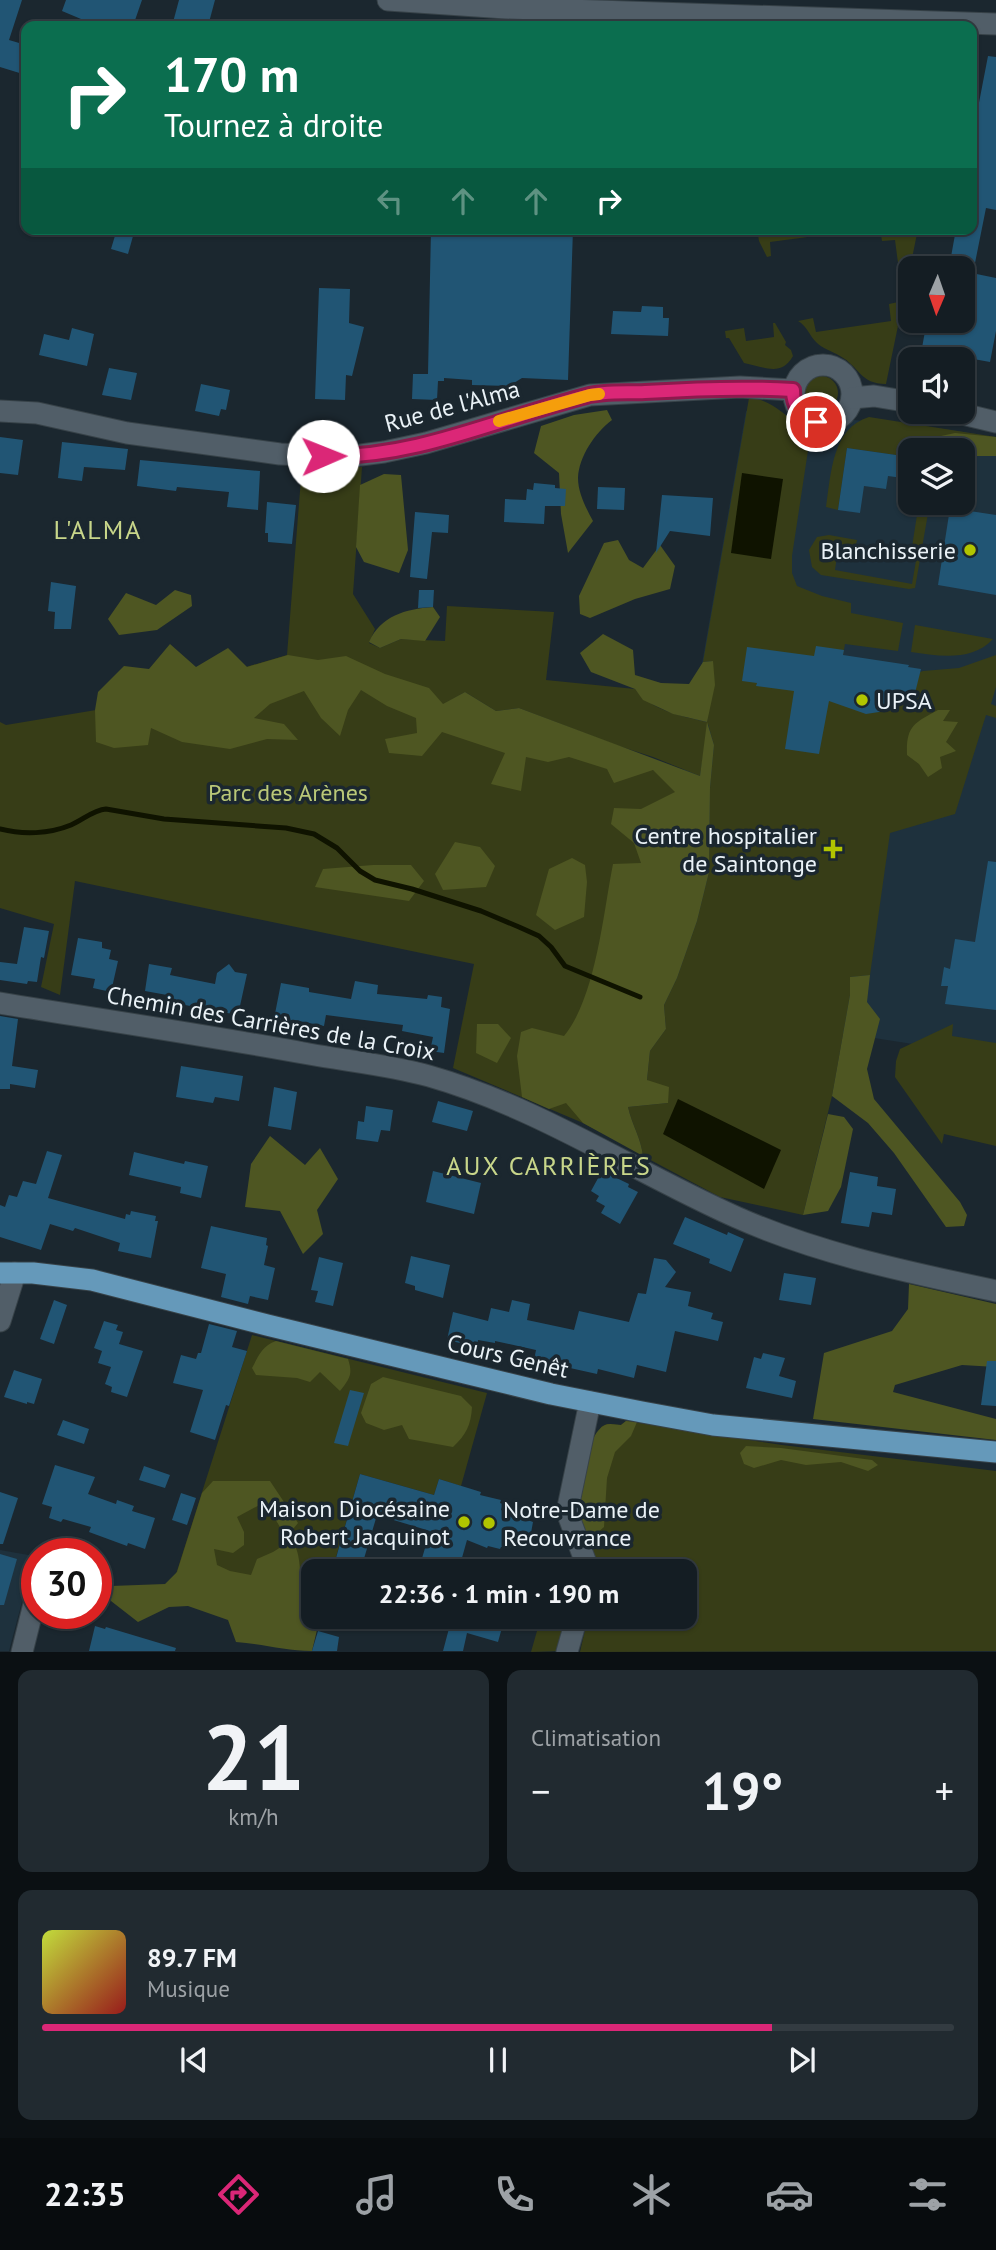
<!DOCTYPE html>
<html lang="fr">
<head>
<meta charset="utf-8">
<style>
	:root { --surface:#141d23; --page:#212a30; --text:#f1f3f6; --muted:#9da2a6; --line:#333b41; --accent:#db2777 }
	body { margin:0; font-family:"PT Sans",sans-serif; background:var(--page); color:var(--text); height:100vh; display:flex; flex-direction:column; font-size:26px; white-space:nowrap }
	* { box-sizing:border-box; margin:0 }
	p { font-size:23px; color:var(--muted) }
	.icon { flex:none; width:38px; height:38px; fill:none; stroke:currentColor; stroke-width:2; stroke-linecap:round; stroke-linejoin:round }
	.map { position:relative; height:1652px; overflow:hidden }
	.panel { display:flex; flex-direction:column; gap:18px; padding:18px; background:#0b1013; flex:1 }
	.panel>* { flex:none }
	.banner { position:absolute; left:21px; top:21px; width:956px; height:214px; border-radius:14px; box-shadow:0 2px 5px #0004,0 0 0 2px var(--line); background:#0b6e4f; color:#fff; overflow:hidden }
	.needle { width:46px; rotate:182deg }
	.tools { position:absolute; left:898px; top:256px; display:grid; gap:14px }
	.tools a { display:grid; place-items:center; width:77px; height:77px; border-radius:14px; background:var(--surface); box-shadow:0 2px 5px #0004,0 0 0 2px var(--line); font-size:35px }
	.speed { position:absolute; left:21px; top:1538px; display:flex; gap:14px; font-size:35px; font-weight:700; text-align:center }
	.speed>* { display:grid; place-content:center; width:91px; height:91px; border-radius:50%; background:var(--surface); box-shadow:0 2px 5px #0004,0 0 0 2px var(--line); line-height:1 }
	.speed .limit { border:10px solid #d22; background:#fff; color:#111 }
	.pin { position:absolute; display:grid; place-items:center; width:60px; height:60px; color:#fff; margin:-30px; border:4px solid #fff; border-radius:50%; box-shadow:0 2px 7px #0007 }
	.me { position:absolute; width:77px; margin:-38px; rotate:89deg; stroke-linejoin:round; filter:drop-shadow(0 0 5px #0008) }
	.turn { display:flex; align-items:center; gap:24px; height:147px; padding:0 28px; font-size:32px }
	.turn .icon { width:91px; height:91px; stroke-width:2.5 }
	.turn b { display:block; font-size:49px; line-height:60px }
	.lanes { display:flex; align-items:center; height:66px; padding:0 28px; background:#0003; justify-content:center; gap:35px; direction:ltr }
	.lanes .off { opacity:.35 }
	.big { font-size:52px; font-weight:600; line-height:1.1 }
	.panel .widget { flex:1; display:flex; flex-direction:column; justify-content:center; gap:10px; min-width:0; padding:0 24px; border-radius:14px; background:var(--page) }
	.panel .dial { align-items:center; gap:0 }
	.dial b { font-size:91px; line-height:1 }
	.song { display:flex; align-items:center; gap:21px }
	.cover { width:84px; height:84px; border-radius:10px; background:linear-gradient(135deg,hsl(70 70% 55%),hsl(0 70% 35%)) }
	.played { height:7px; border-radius:4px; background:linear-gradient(90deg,var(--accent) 80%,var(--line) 80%) }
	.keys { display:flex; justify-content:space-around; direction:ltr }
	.heat { display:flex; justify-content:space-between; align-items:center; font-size:38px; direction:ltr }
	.panel .tiles { flex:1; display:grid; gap:18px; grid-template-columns:1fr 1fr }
	.widget:last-child { grid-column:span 2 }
	.trip { position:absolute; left:301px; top:1559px; width:396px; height:70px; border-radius:14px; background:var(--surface); box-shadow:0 2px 5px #0004,0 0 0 2px var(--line); font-weight:600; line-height:70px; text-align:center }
	.dock { display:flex; height:112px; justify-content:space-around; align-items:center; background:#080c0e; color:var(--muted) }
	.dock .icon { width:49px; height:49px }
	.dock .selected { color:var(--accent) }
	.dock b { font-size:32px; color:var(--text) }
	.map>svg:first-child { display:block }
</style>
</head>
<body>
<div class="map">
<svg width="996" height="1652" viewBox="0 0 996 1652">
	<rect width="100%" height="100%" fill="#1b272f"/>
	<g fill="#1e313d" fill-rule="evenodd">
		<path d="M746 411 924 426 996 437V1057L643 1002ZM910 450H962V502H910Z"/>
		<path d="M0 1550 34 1556 9 1651H0Z"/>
	</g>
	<g fill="#373d17">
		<path d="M757 229H868L770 242 771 256 767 257 759 241Z"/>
		<path d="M880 229H918L886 384C860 384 860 367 840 356 832 351 823 349 816 342 809 335 807 326 798 321L813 318 816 332 891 321 889 304 903 301 895 240 882 241Z"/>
		<path d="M773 323H775L786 342 785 345 791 350 793 356C781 377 765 367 744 363L729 338H726L725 331 744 328 746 341 774 337Z"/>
		<circle cx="821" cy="393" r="17"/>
		<path d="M749 398C772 398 799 424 809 444L792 556V573L797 586 822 596 851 603V613L903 623 898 651 845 644 843 655 874 688 923 671 959 668 996 655V687L991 704 996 706V718L986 715 955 814 890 833 870 975 850 977V995L832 1096 803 1215 720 1197 643 1156C641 1138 632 1125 628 1107L668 1103 647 1080 650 1051 666 1029 664 1005 677 978 697 921 709 872 710 788 714 745 708 724 700 776 653 757 616 745 519 708 496 711 465 692 444 704 697 784 600 1132 583 1123 453 1068 474 964 75 881 60 995 41 987 54 924 0 908V722L6 725 102 709 287 655 302 466 362 467 353 594 375 629 369 643 380 648 401 639 445 641 447 606 554 612 546 680 635 689C652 711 681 716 707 722L713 661 703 662Z"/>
		<path d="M869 417 996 437V456H963L962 450H910V457L847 448 838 510 826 507C831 474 832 428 869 417Z"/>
		<path d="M919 502H930L915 588 909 589 821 575 812 567 809 550 817 537 829 535 857 540 853 559 837 556 835 570 912 584 918 549 912 547Z"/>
		<path d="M915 625 993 639C972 662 938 656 911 652Z"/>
		<path d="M953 1024 952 1036 996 1043V1146L944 1134 942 1144 895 1077 896 1061 900 1049Z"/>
		<path d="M252 1335 487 1393 461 1486 439 1479 434 1495 360 1474 332 1571 313 1572V1617H321L318 1631 170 1593Z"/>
		<path d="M626 1421 782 1445 996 1471V1651L580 1652 588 1617H684V1572L599 1571 600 1568 581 1525 601 1427 607 1424 621 1425Z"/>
		<path d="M541 1617H570L560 1651 531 1652Z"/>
	</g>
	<g fill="#4e5622">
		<path d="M607 410 612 420C595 433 579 456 578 478 578 493 586 508 593 521L568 553 561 514 559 473 534 453 541 426 574 415Z"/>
		<path d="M955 433 996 437V456H963L962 450 938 449 941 436Z"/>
		<path d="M384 474 401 475 408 550 399 573 364 562 356 547 360 485Z"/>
		<path d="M618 540 629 560 643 568 660 545 675 566 670 589 635 599 590 618 580 614 579 596 604 543Z"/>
		<path d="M175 590 191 595 192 606 157 630 119 635 108 619 126 593 156 605Z"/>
		<path d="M433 607 440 617 425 641 401 639 380 648 369 642C381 616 405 609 433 607Z"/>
		<path d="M603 634 633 650 635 675 661 683 689 684 703 662 713 661 715 685 707 722 714 745 710 788 709 872 697 921 677 978 664 1005 666 1029 650 1051 647 1080 669 1087 668 1103 628 1107C632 1125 641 1138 643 1156L583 1123 566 1103 549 1109 522 1097 517 1056 521 1032 532 1028 564 1036C596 997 603 914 613 864L641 863 634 843 611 824 614 808 641 809 675 792 653 770 614 783 607 769 569 757 548 762 526 757 521 791 491 784 505 753 442 732 422 756 389 753 385 739 417 733 416 718 387 706 361 690 348 710 340 736 321 718 304 691 270 704 254 718 284 724 298 740 267 739 230 749 182 742 151 728 148 745 114 748 96 742 95 710 98 692 124 666 149 669 170 644 196 667 228 648 247 667 288 655 318 660 346 656 385 674 429 688 443 704 465 692 496 711 519 708 700 776 707 722 673 714 643 700 635 689 591 672 580 653Z"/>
		<path d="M938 710H950L943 721 958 722 946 742 956 751 940 757 942 768 928 777 919 764 907 755C906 726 914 723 938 710Z"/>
		<path d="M455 842 480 847 495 866 486 887 443 890 435 874Z"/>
		<path d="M572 858 585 865 587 882 584 917 555 930 536 915 549 869Z"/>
		<path d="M373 865H411L424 881 409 901 315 887 323 869Z"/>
		<path d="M870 975 867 1002 880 1019 867 1069 874 1099 960 1202 967 1215 964 1226 946 1227 894 1153 868 1123 832 1096 850 995V977Z"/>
		<path d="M477 1024H498L511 1038 497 1063 476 1053Z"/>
		<path d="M828 1114 844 1117 853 1129 841 1187 828 1211 803 1215Z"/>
		<path d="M270 1136 305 1165 320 1148 338 1179 317 1210 323 1234 303 1254 280 1211 245 1207 251 1164Z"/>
		<path d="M909 1284 996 1304V1367L962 1365 895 1385 893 1392 996 1419V1440L813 1419 824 1353 892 1331 908 1309Z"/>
		<path d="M276 1341 348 1359C353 1374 350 1378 340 1391L320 1372 310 1382 297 1378 256 1375 252 1368C259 1355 262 1346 276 1341Z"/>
		<path d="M383 1377 461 1396 472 1407C471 1425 466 1435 453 1447L409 1439 402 1425 384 1430 366 1423 361 1413 371 1384Z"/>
		<path d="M626 1421 637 1422 631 1436 615 1452 607 1478 604 1527 597 1533 584 1532 575 1518C578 1498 585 1434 605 1425 610 1423 616 1425 621 1425Z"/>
		<path d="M746 1446 781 1448 872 1460 878 1465 868 1471 841 1462 806 1465 781 1460 754 1468 744 1464 740 1453Z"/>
		<path d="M213 1481H270L298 1523 289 1534 280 1527 265 1502 237 1517 244 1532V1545L233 1553 214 1549 217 1565 230 1571 251 1575 257 1559 273 1552 292 1540C301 1555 298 1563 302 1579 306 1593 313 1602 313 1617H320L312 1651C286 1651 262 1644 236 1642L228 1620 188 1606 169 1607 138 1622 111 1601V1586L165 1584 177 1572 202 1493Z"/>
	</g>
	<g fill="#0f1300">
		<path d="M742 473 783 479 771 559 731 553Z"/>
		<path d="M678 1099 781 1150 764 1189 663 1134Z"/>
	</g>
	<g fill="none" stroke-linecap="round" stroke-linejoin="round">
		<path stroke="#0f1300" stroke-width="5" d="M0 829C23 835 49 834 71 825 83 820 93 810 106 809L164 819 286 828 314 834 337 848 360 871 375 880 412 889 481 911 519 927 539 936 551 947 565 966 640 997"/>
	</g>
	<g fill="#215574">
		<path d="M0 0H22L9 40 26 45V75L0 67Z"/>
		<path d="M66 0H142L133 26H122L102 20 100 26 81 19 62 11Z"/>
		<path d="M179 0H215L208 26H172Z"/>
		<path d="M988 56 996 57V210L986 208 974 268H949L956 229H971V144Z"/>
		<path d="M117 229H135L128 254 111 249Z"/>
		<path d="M431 229H573L568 380 522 378 509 386 472 385V380L444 378V381H438L437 400 412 399 413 374H428Z"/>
		<path d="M962 271 996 278V331L990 362 957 356 956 359H920L927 320H962Z"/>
		<path d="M319 288 350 289 349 323 364 327 352 376 346 375 345 400 315 399Z"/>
		<path d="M642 306 663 307V318H669L668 336 611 334 613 311 641 312Z"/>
		<path d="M72 328 94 334 87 366 39 355 44 334 69 340Z"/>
		<path d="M109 368 137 373 131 400 102 395Z"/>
		<path d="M201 384 230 390 226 410 221 409 219 416 195 411Z"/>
		<path d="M0 437 23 440 18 475 0 473Z"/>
		<path d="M62 442 128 449 125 470 84 467 82 481 58 478Z"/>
		<path d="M847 448 910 457V479L888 476 886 489 864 486 860 513 838 510Z"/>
		<path d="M140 460 260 471 258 510 227 507 229 492 177 487 176 491 137 486Z"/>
		<path d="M534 483 555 485V488L566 489 565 506H545L544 524 504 522 505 499 526 500 527 489 533 490Z"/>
		<path d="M598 487 625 488 624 510 597 509Z"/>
		<path d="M662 495 713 498 710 536 670 531 656 553Z"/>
		<path d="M267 502 296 505 292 544 268 542V533H265Z"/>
		<path d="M950 508 996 515V595L938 585Z"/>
		<path d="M415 512 449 515 448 533 432 532 427 579 410 577Z"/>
		<path d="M51 582 76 586 71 629H54L55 612 48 611Z"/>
		<path d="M419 590H434L433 607 418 608Z"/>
		<path d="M816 646 844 650 843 655 909 665 908 667 921 669 914 697 892 710 866 714 829 701 819 754 785 749 794 691 756 686 757 683 742 681 747 647 814 656Z"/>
		<path d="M988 861 996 862V1010L945 1004 948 986H941L944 967 950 969 955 939 975 942Z"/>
		<path d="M24 927 49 931 44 958 41 957 37 982 28 981 27 984 0 980V962L17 964Z"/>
		<path d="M78 938 102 942V948L111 950 109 959 118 961 111 992 93 988 95 979 71 975Z"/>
		<path d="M149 964 172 968 170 975 215 984 217 973 229 964 235 972 247 974 238 1015 185 1005V1007L165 1004 167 995 145 991Z"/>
		<path d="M355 981 378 985 377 994 427 999 428 995 442 997 441 1007 450 1009 444 1053 430 1051 433 1037 402 1031 403 1025 326 1015 324 1026 294 1020 293 1027 273 1024 281 983 309 988V992L351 999Z"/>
		<path d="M0 1016 18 1019 12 1066 38 1070 35 1088 10 1084V1089H0Z"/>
		<path d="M181 1066 243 1076 239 1101 215 1097 213 1103 176 1097Z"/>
		<path d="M274 1087 297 1092 291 1130 268 1126Z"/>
		<path d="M438 1101 473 1111 467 1131 432 1122Z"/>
		<path d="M366 1106 393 1110 390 1131 381 1130 378 1142 356 1139 358 1121 364 1122Z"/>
		<path d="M47 1151 62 1155 48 1198 125 1219 126 1214 130 1215 131 1211 156 1216 155 1221H158L151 1258 118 1251 120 1243 75 1228 73 1231 50 1224 41 1250 0 1237V1205L5 1207 9 1195 17 1197 23 1181 36 1184Z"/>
		<path d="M134 1152 184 1164 185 1161 208 1166 201 1198 180 1193 181 1187 129 1175Z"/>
		<path d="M433 1171 481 1183 474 1214 426 1202Z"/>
		<path d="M602 1171 629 1184 628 1187 638 1192 620 1224 601 1213 605 1206 596 1201 599 1196 591 1191Z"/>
		<path d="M850 1172 878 1177 877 1186 896 1189 892 1215 872 1212 869 1227 841 1223Z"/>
		<path d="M685 1217 727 1235 728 1232 744 1239 731 1272 709 1263 710 1259 673 1244Z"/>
		<path d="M211 1226 267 1238 266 1245 268 1246 264 1265 275 1268 268 1300 250 1296 248 1304 221 1297 226 1274 201 1268Z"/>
		<path d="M411 1256 450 1265 443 1298 415 1290V1286L405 1283Z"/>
		<path d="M319 1257 343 1263 333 1306 315 1302 318 1291 311 1290Z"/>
		<path d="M654 1258 666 1260 676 1272 665 1287 691 1292 688 1306 713 1313 711 1319 723 1322 718 1341 675 1331 666 1372 637 1365 634 1378 598 1369 597 1374 534 1360 536 1350 495 1341V1343L478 1340 477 1347 447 1340 453 1312 488 1321 491 1308 509 1312 512 1300 530 1304 527 1320 574 1330 579 1311 629 1322 638 1293 646 1294Z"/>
		<path d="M784 1273 816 1278 811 1305 779 1300Z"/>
		<path d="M54 1300 67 1305 54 1344 40 1339Z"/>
		<path d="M104 1321 118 1325 116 1330 123 1332 119 1344 143 1351 127 1397 111 1392 112 1387 105 1384 111 1367 98 1363 102 1351 94 1348Z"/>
		<path d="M209 1324 237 1331 232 1347 247 1351 229 1406 226 1405 215 1440 190 1432 203 1390 173 1383 181 1355 196 1359 198 1353H201Z"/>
		<path d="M763 1353 785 1358 779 1376 796 1381 792 1398 746 1388 754 1357 761 1359Z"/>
		<path d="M987 1361H996V1406L981 1405Z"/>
		<path d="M14 1370 42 1379 34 1404 27 1402V1404L4 1397Z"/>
		<path d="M350 1390 364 1393 348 1446 334 1443Z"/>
		<path d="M63 1420 89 1429 84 1444 57 1435Z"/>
		<path d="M55 1465 95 1477 88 1494 116 1504 117 1500 134 1506 132 1511 155 1518 145 1549 128 1543 127 1546 89 1532 91 1527 63 1519 61 1522 49 1518 52 1507 42 1504Z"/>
		<path d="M144 1466 170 1475 165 1488 139 1480Z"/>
		<path d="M360 1474 434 1495 439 1479 481 1492 480 1495 501 1500 500 1503 503 1504 501 1510 533 1522 529 1544 525 1548 501 1547 500 1549 488 1546 487 1548 467 1540 458 1572H418L430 1531 377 1515 360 1572H332Z"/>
		<path d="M0 1492 18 1498 3 1544H0Z"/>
		<path d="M181 1493 196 1498 187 1525 172 1520Z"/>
		<path d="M0 1554 17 1559 4 1605H0Z"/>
		<path d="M452 1617H505L498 1642 467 1633 463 1651H443Z"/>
		<path d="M95 1626 105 1629 106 1627 176 1648 175 1651H89Z"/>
		<path d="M318 1631 339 1637 337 1651H312Z"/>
	</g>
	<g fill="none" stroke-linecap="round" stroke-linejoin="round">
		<g stroke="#374248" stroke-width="23">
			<g id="minor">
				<path d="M388 0 506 8 996 24"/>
				<circle cx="823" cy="394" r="29"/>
				<path d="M852 398 874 396 910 402"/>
				<path d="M0 411 37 413 127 433 280 454 345 457 384 452 426 443 590 395 740 387 793 390"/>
				<path d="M950 411 996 422"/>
				<path d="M0 1003C103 1020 206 1035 309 1054 348 1061 390 1065 429 1076 538 1107 633 1171 736 1217 819 1254 908 1272 996 1291"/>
				<path d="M0 1321 15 1273"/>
				<path d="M586 1572V1563L567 1512 590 1402"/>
				<path d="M22 1652 37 1592"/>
				<path d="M567 1652 577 1617"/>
			</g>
		</g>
		<g stroke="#374248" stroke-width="23">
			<path id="major" d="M0 1273H33L92 1280 267 1325 551 1394 642 1412 713 1425 996 1452"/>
		</g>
		<use href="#minor" stroke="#515e68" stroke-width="21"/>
		<use href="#major" stroke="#6599ba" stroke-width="21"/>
	</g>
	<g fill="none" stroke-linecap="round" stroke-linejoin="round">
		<g stroke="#8e194d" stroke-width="18">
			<path id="route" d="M323 456C414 459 500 418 586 396 604 391 626 393 645 392 694 389 743 387 793 390 793 406 800 416 816 422"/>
		</g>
		<use href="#route" stroke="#db2777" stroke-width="12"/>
		<path stroke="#f59e0b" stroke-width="12" d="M499 421 590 395 599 394"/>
	</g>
	<g fill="#b1c500" stroke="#1b272f" stroke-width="2.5">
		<circle cx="970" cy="550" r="7"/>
		<circle cx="862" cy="700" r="7"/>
		<path d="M829.5 838.5h7v7h7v7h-7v7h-7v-7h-7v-7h7z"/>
		<circle cx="464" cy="1522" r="7"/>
		<circle cx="489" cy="1523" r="7"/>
	</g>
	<g text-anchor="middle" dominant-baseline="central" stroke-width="7" stroke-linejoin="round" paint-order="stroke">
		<g font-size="24" fill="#eaf2f7" stroke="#1b272f">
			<text transform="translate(452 406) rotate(-15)">Rue de l'Alma</text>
			<text transform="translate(271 1023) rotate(10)">Chemin des Carrières de la Croix</text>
			<text transform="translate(508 1356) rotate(13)">Cours Genêt</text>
		</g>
		<g font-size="24" fill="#eaf2f7" stroke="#1b272f" text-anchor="end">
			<text x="956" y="550">Blanchisserie</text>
			<text x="876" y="700" text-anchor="start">UPSA</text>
			<text x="817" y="835">Centre hospitalier<tspan x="817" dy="28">de Saintonge</tspan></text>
			<text x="450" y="1508">Maison Diocésaine<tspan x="450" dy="28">Robert Jacquinot</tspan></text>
			<text x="503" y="1509" text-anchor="start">Notre-Dame de<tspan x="503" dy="28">Recouvrance</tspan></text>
		</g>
		<g font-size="24" fill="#bac878" stroke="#1b272f">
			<text x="288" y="792">Parc des Arènes</text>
		</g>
		<g font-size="26" letter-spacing="2" fill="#c8d68a" stroke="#1b272f">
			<text x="98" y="529">L'ALMA</text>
			<text x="549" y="1165">AUX CARRIÈRES</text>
		</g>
	</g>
</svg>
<div class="tools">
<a><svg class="needle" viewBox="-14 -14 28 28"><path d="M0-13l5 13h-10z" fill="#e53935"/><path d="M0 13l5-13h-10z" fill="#9da2a6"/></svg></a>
<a><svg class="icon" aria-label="sound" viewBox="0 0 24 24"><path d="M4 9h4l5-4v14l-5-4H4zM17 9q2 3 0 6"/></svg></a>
<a><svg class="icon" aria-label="layers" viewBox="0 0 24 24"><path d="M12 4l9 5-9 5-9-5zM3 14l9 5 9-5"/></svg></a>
</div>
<div class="speed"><div class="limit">30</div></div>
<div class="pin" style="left:816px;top:422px;background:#d93025"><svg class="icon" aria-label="arrive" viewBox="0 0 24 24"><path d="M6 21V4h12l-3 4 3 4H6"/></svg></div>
<svg class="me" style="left:323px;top:456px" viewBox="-20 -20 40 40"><circle r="19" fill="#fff"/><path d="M0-13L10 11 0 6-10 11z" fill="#db2777"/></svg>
<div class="trip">22:36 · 1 min · 190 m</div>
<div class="banner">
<div class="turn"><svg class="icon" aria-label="right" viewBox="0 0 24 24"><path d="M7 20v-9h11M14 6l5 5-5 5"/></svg><div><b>170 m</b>Tournez à droite</div></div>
<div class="lanes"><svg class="icon off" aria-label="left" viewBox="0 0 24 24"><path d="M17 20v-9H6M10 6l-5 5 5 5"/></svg><svg class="icon off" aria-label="ahead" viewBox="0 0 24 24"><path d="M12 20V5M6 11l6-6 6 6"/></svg><svg class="icon off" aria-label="ahead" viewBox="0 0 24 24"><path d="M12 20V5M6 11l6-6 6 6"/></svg><svg class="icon" aria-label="right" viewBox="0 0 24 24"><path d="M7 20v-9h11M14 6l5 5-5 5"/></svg></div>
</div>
</div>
<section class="panel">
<div class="tiles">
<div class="widget dial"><b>21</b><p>km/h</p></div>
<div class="widget"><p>Climatisation</p>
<div class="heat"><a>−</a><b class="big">19°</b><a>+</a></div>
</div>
<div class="widget">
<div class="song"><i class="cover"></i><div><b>89.7 FM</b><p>Musique</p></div></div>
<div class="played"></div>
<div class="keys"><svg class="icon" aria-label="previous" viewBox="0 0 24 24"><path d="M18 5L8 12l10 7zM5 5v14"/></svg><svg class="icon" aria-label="pause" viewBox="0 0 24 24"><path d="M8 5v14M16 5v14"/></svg><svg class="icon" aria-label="next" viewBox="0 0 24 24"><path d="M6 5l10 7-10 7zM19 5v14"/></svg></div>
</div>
</div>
</section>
<nav class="dock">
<b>22:35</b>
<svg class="icon selected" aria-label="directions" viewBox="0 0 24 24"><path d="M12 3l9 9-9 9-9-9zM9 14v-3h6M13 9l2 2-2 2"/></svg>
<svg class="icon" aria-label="music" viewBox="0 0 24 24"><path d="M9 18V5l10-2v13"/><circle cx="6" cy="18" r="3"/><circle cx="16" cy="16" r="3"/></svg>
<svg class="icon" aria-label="phone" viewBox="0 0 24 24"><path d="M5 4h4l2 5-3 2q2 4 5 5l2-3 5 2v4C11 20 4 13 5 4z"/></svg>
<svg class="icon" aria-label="climate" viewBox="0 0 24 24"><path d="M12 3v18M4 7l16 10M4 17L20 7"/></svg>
<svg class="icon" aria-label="car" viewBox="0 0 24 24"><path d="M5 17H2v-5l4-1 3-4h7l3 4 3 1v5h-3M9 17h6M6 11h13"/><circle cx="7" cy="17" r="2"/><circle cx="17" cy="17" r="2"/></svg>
<svg class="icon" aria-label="filters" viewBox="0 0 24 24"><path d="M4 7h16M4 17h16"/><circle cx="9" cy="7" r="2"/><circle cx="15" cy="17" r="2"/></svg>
</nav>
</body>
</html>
